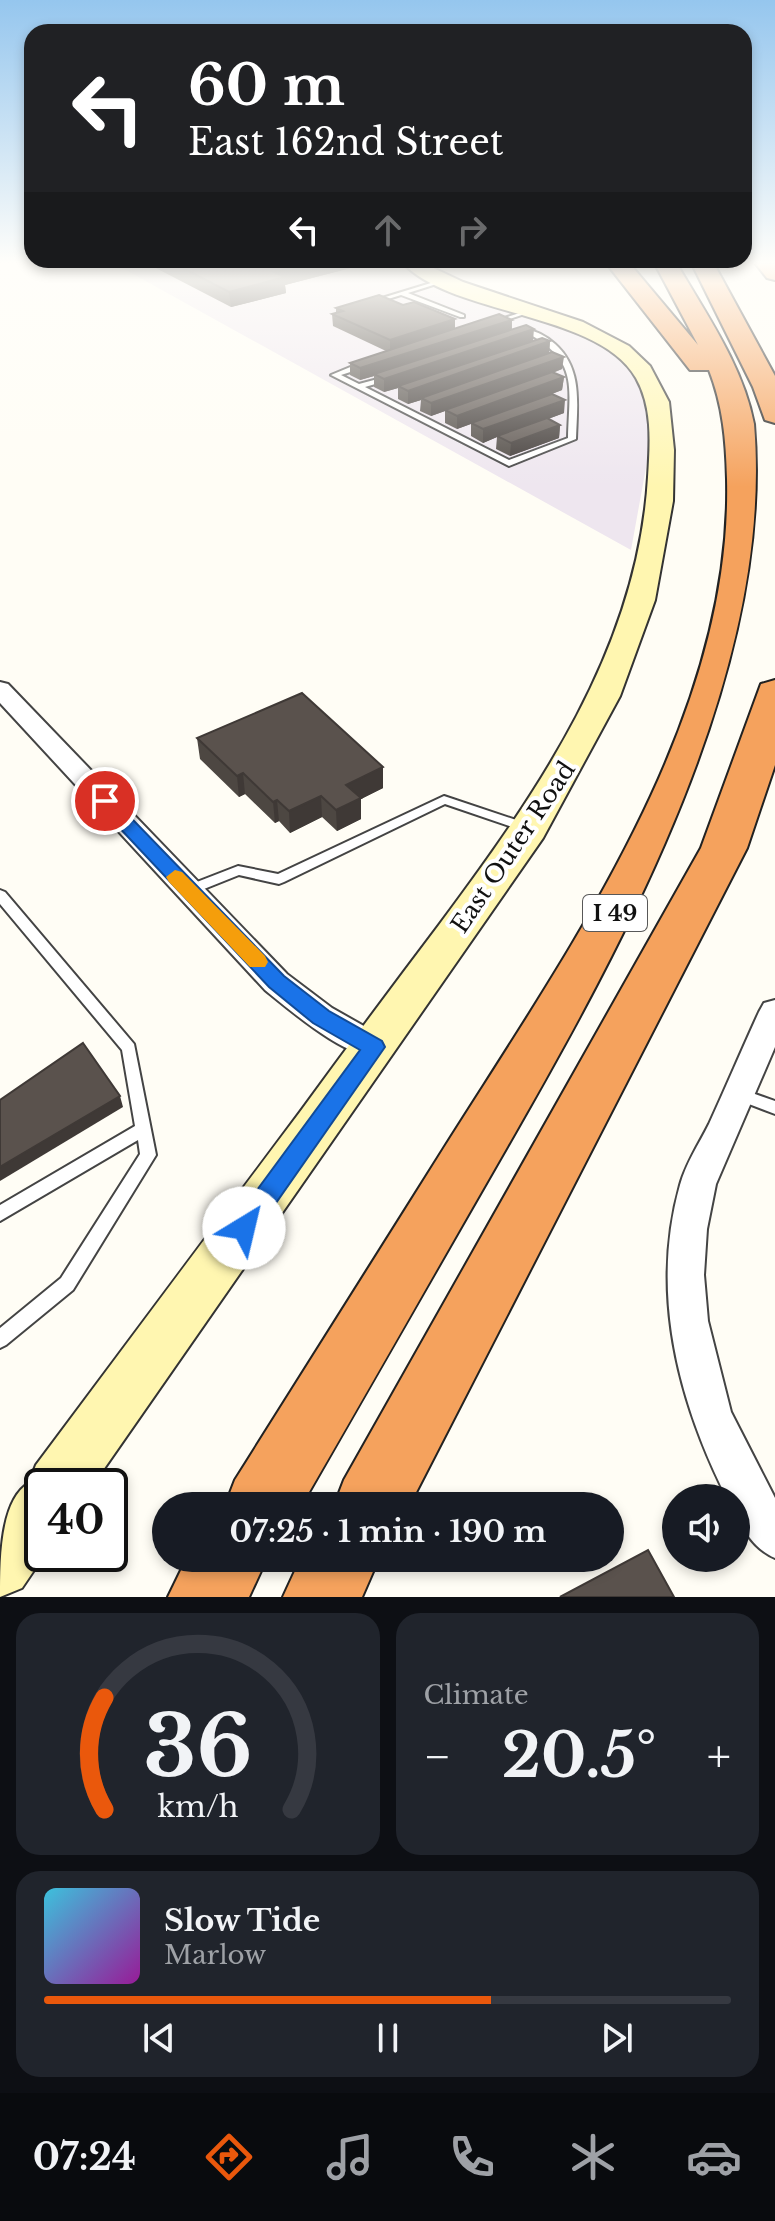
<!DOCTYPE html>
<html lang="en">
<head>
<meta charset="utf-8">
<style>
	:root { --surface:#171b24; --page:#20242c; --text:#f1f3f6; --muted:#9ea1a6; --line:#363941; --accent:#ea580c }
	body { margin:0; font-family:"Libre Baskerville",serif; background:var(--page); color:var(--text); height:100vh; display:flex; flex-direction:column; font-size:30px; white-space:nowrap }
	* { box-sizing:border-box; margin:0 }
	p { font-size:26px; color:var(--muted) }
	.icon { flex:none; width:44px; height:44px; fill:none; stroke:currentColor; stroke-width:2; stroke-linecap:round; stroke-linejoin:round }
	.map { position:relative; height:1597px; overflow:hidden }
	.panel { display:flex; flex-direction:column; gap:16px; padding:16px; background:#0d0f14; flex:1 }
	.panel>* { flex:none }
	.hud { position:absolute; left:24px; top:24px; width:728px; height:244px; border-radius:24px; box-shadow:0 4px 12px #0003; background:#202124; color:#fff; overflow:hidden }
	.controls { position:absolute; left:662px; top:1484px; display:grid; gap:16px }
	.controls a { display:grid; place-items:center; width:88px; height:88px; border-radius:50%; background:var(--surface); box-shadow:0 4px 12px #0003; font-size:40px }
	.speed { position:absolute; left:24px; top:1468px; display:flex; gap:16px; font-size:40px; font-weight:700; text-align:center }
	.speed>* { display:grid; place-content:center; width:104px; height:104px; border-radius:50%; background:var(--surface); box-shadow:0 4px 12px #0003; line-height:1 }
	.speed .limit { border:4px solid #111; border-radius:12px; background:#fff; color:#111 }
	.pin { position:absolute; display:grid; place-items:center; width:68px; height:68px; color:#fff; margin:-34px; border:4px solid #fff; border-radius:50%; box-shadow:0 2px 8px #0007 }
	.me { position:absolute; width:88px; margin:-44px; rotate:36deg; stroke-linejoin:round; filter:drop-shadow(0 0 6px #0008) }
	.turn { display:flex; align-items:center; gap:28px; height:168px; padding:0 32px; font-size:36px }
	.turn .icon { width:104px; height:104px; stroke-width:2.5 }
	.turn b { display:block; font-size:56px; line-height:68px }
	.lanes { display:flex; align-items:center; height:76px; padding:0 32px; background:#0003; justify-content:center; gap:40px; direction:ltr }
	.lanes .off { opacity:.35 }
	.big { font-size:60px; font-weight:800; line-height:1.1 }
	.panel .widget { flex:1; display:flex; flex-direction:column; justify-content:center; gap:12px; min-width:0; padding:0 28px; border-radius:24px; background:var(--page) }
	.panel .dial { align-items:center; gap:0 }
	.dial svg { height:208px; overflow:visible; fill:none; stroke:var(--line); stroke-width:7; stroke-linecap:round; text-anchor:middle }
	.dial text { fill:var(--text); stroke:none }
	.song { display:flex; align-items:center; gap:24px }
	.cover { width:96px; height:96px; border-radius:12px; background:linear-gradient(135deg,hsl(190 70% 55%),hsl(300 70% 35%)) }
	.played { height:8px; border-radius:4px; background:linear-gradient(90deg,var(--accent) 65%,var(--line) 65%) }
	.keys { display:flex; justify-content:space-around; direction:ltr }
	.heat { display:flex; justify-content:space-between; align-items:center; font-size:44px; direction:ltr }
	.panel .tiles { flex:1; display:grid; gap:16px; grid-template-columns:1fr 1fr }
	.widget:last-child { grid-column:span 2 }
	.trip { position:absolute; left:152px; top:1492px; width:472px; height:80px; border-radius:40px; background:var(--surface); box-shadow:0 4px 12px #0003; font-weight:800; line-height:80px; text-align:center }
	.menu { display:flex; height:128px; justify-content:space-around; align-items:center; background:#090b0e; color:var(--muted) }
	.menu .icon { width:56px; height:56px }
	.menu .current { color:var(--accent) }
	.menu b { font-size:36px; color:var(--text) }
	.map>svg:first-child { display:block }
</style>
</head>
<body>
<div class="map">
<svg width="775" height="1597" viewBox="0 0 775 1597">
	<rect width="100%" height="100%" fill="#fffdf5"/>
	<path fill="#eee6ef" d="M115 264H403L442 285 578 332 625 360 648 392 651 440 631 550Z"/>
	<g fill="none" stroke-linecap="round" stroke-linejoin="round">
		<g stroke="#444" stroke-width="4">
			<g id="lane">
				<path d="M444 279 449 280 408 293 464 315V317H460L401 295 372 304 369 302Z"/>
				<path d="M532 309 537 310 497 323 492 322Z"/>
				<path d="M528 330C537 331 547 337 555 344 583 369 577 405 576 439L509 466 331 375 360 363H366V367L341 375 359 384 389 376V380L365 387 509 460 568 438C569 387 579 362 529 334L521 336 518 334Z"/>
				<path d="M444 796 531 825 533 828 527 832 445 804 284 882 279 884 239 875 189 895 184 893 183 890 184 887 238 866 278 874Z"/>
				<path d="M0 890 5 892 134 1044 156 1155 73 1290 6 1345 0 1348V1328L61 1278 140 1154 138 1140 0 1221V1205L135 1126 122 1050 0 904Z"/>
				<path d="M738 1088 775 1101V1114L733 1098 730 1094 733 1090Z"/>
			</g>
		</g>
		<g stroke="#444" stroke-width="4">
			<g id="street">
				<path d="M0 682 8 684 287 974 332 1008 385 1038 390 1047 385 1056C354 1066 290 1010 265 990L0 703Z"/>
				<path d="M775 1000V1047L716 1184 707 1229 704 1275 708 1321 731 1412 775 1498V1558C752 1548 736 1523 736 1498H727C678 1401 650 1292 680 1185 686 1163 699 1144 709 1124 726 1087 742 1049 759 1012L764 1003Z"/>
			</g>
		</g>
		<g stroke="#333" stroke-width="4">
			<path id="secondary" d="M404 264H425L463 282 583 322 629 346 650 366 669 402 674 450 673 501 655 600 620 696 543 838 92 1486H42V1554H45L22 1588 0 1597C0 1561 0 1500 29 1483L36 1465C124 1347 212 1229 300 1112 346 1049 392 987 439 925 538 792 638 649 648 477 650 444 653 408 636 378 599 312 454 316 404 264Z"/>
		</g>
		<g stroke="#222" stroke-width="4">
			<g id="highway">
				<path d="M607 264H630L698 345 655 264H677C706 314 743 366 754 424 775 670 624 943 507 1147 438 1267 370 1387 301 1506H225L235 1480C305 1369 375 1258 444 1148 568 951 733 722 727 479 726 440 723 406 709 370H690Z"/>
				<path d="M692 264H714L775 376V423L765 420 753 387Z"/>
				<path d="M756 264H775V280L767 278Z"/>
				<path d="M775 680V765L747 848 409 1506H334L344 1480 701 848 761 684Z"/>
				<path d="M187 1558H267L249 1597H168Z"/>
				<path d="M301 1558H379L362 1597H283Z"/>
			</g>
		</g>
		<use href="#lane" fill="#fff" fill-rule="evenodd"/>
		<use href="#street" fill="#fff" fill-rule="evenodd"/>
		<use href="#secondary" fill="#fff6b0" fill-rule="evenodd"/>
		<use href="#highway" fill="#f5a25d" fill-rule="evenodd"/>
	</g>
	<g fill="#4d4742">
		<path d="M148 264H362V265L285 285 286 293 231 307Z"/>
		<path d="M336 308 455 329 512 320V330L533 341H550L549 353 562 369 553 373 564 377 562 390 552 394 564 413 548 419 560 425 559 438 510 456 496 449 497 437 483 443 471 436V424L457 429 445 423V411L431 416 420 411 421 400 408 404 398 399V388L384 392 374 387V376L360 380 350 375V363L386 351 333 326 332 314 336 313Z"/>
		<path d="M197 738 383 767V788L361 799V819L337 831 322 817 290 833 279 821 275 823 245 794 239 797 200 759Z"/>
	</g>
	<g fill="#3f3936">
		<path d="M309 264H362V265L285 285 286 293 231 307 229 292 274 272Z"/>
		<path d="M455 319V331L390 353V340Z"/>
		<path d="M512 320 511 332 374 374V376L360 380V368Z"/>
		<path d="M534 329 533 341 398 386V388L384 392V379Z"/>
		<path d="M550 341 549 354 421 398V400L408 404V391Z"/>
		<path d="M564 357 562 369 431 416V403Z"/>
		<path d="M564 377 562 390 457 429V416Z"/>
		<path d="M565 400 564 413 499 437 497 436V437L483 443V429Z"/>
		<path d="M560 425 559 438 510 456 511 443Z"/>
		<path d="M383 767V788L361 799V819L337 831 336 810 346 785Z"/>
		<path d="M243 773 245 794 239 797 237 776Z"/>
		<path d="M321 796 322 817 290 833 289 811Z"/>
		<path d="M277 800 279 821 275 823 273 802Z"/>
		<path d="M120 1096 123 1107 0 1181V1167Z"/>
	</g>
	<g fill="#5a524d" stroke="#3f3936" stroke-width="2">
		<path d="M175 264H309L274 272 285 277 229 292Z"/>
		<path d="M379 295 403 305 414 302 455 319 390 340 332 314 343 311 336 308Z"/>
		<path d="M499 314 512 320 360 368 350 363Z"/>
		<path d="M526 325 534 329 384 379 374 374Z"/>
		<path d="M542 338 550 341 408 391 398 386Z"/>
		<path d="M552 352 564 357 431 403 421 398Z"/>
		<path d="M552 372 564 377 457 416 445 410Z"/>
		<path d="M552 394 565 400 483 429 471 423Z"/>
		<path d="M547 418 560 425 511 443 497 436Z"/>
		<path d="M302 693 383 767 346 785 361 798 336 810 321 796 289 811 277 800 273 802 243 773 237 776 197 738Z"/>
		<path d="M83 1043 120 1096 0 1167V1100Z"/>
		<path d="M648 1550 674 1597H560Z"/>
	</g>
	<linearGradient id="sky" x2="0" y2="1"><stop stop-color="#95c6ee"/><stop offset="0.54" stop-color="#fffefa"/><stop offset="1" stop-color="#fffefa" stop-opacity="0"/></linearGradient>
	<rect width="775" height="487" fill="url(#sky)"/>
	<path fill="#1a73e8" stroke="#114b97" stroke-width="2" d="M105 795 111 797 284 976 329 1011 382 1041 385 1047 253 1236 244 1239 235 1236 231 1228 235 1220 360 1050 313 1023 269 987 98 805 95 801Z"/>
	<path fill="#f59e0b" d="M175 870 182 872 265 956 268 962 265 967H250L169 882 166 877Z"/>
	<g text-anchor="middle" dominant-baseline="central" stroke-width="8" stroke-linejoin="round" paint-order="stroke">
		<rect fill="#fff" stroke="#585858" stroke-width="2" x="583" y="895" width="64" height="36" rx="6"/>
		<g font-size="22" font-weight="bold" fill="#111">
			<text x="615" y="913">I 49</text>
		</g>
		<g font-size="24" fill="#111" stroke="#fff">
			<text transform="translate(513 847) rotate(-56)">East Outer Road</text>
		</g>
	</g>
</svg>
<div class="controls">
<a><svg class="icon" aria-label="sound" viewBox="0 0 24 24"><path d="M4 9h4l5-4v14l-5-4H4zM17 9q2 3 0 6"/></svg></a>
</div>
<div class="speed"><div class="limit">40</div></div>
<div class="pin" style="left:105px;top:801px;background:#d93025"><svg class="icon" aria-label="arrive" viewBox="0 0 24 24"><path d="M6 21V4h12l-3 4 3 4H6"/></svg></div>
<svg class="me" style="left:244px;top:1228px" viewBox="-20 -20 40 40"><circle r="19" fill="#fff"/><path d="M0-13L10 11 0 6-10 11z" fill="#1a73e8"/></svg>
<div class="trip">07:25 · 1 min · 190 m</div>
<div class="hud">
<div class="turn"><svg class="icon" aria-label="left" viewBox="0 0 24 24"><path d="M17 20v-9H6M10 6l-5 5 5 5"/></svg><div><b>60 m</b>East 162nd Street</div></div>
<div class="lanes"><svg class="icon" aria-label="left" viewBox="0 0 24 24"><path d="M17 20v-9H6M10 6l-5 5 5 5"/></svg><svg class="icon off" aria-label="ahead" viewBox="0 0 24 24"><path d="M12 20V5M6 11l6-6 6 6"/></svg><svg class="icon off" aria-label="right" viewBox="0 0 24 24"><path d="M7 20v-9h11M14 6l5 5-5 5"/></svg></div>
</div>
</div>
<section class="panel">
<div class="tiles">
<div class="widget dial"><svg viewBox="0 0 100 80">
<path d="M14 69A42 42 0 1 1 86 69"/>
<path d="M14 69A42 42 0 0 1 14 26" stroke="#ea580c"/>
<text x="50" y="56" font-size="32" font-weight="700">36</text>
<text x="50" y="72" font-size="11">km/h</text>
</svg></div>
<div class="widget"><p>Climate</p>
<div class="heat"><a>−</a><b class="big">20.5°</b><a>+</a></div>
</div>
<div class="widget">
<div class="song"><i class="cover"></i><div><b>Slow Tide</b><p>Marlow</p></div></div>
<div class="played"></div>
<div class="keys"><svg class="icon" aria-label="previous" viewBox="0 0 24 24"><path d="M18 5L8 12l10 7zM5 5v14"/></svg><svg class="icon" aria-label="pause" viewBox="0 0 24 24"><path d="M8 5v14M16 5v14"/></svg><svg class="icon" aria-label="next" viewBox="0 0 24 24"><path d="M6 5l10 7-10 7zM19 5v14"/></svg></div>
</div>
</div>
</section>
<nav class="menu">
<b>07:24</b>
<svg class="icon current" aria-label="directions" viewBox="0 0 24 24"><path d="M12 3l9 9-9 9-9-9zM9 14v-3h6M13 9l2 2-2 2"/></svg>
<svg class="icon" aria-label="music" viewBox="0 0 24 24"><path d="M9 18V5l10-2v13"/><circle cx="6" cy="18" r="3"/><circle cx="16" cy="16" r="3"/></svg>
<svg class="icon" aria-label="phone" viewBox="0 0 24 24"><path d="M5 4h4l2 5-3 2q2 4 5 5l2-3 5 2v4C11 20 4 13 5 4z"/></svg>
<svg class="icon" aria-label="climate" viewBox="0 0 24 24"><path d="M12 3v18M4 7l16 10M4 17L20 7"/></svg>
<svg class="icon" aria-label="car" viewBox="0 0 24 24"><path d="M5 17H2v-5l4-1 3-4h7l3 4 3 1v5h-3M9 17h6M6 11h13"/><circle cx="7" cy="17" r="2"/><circle cx="17" cy="17" r="2"/></svg>
</nav>
</body>
</html>
